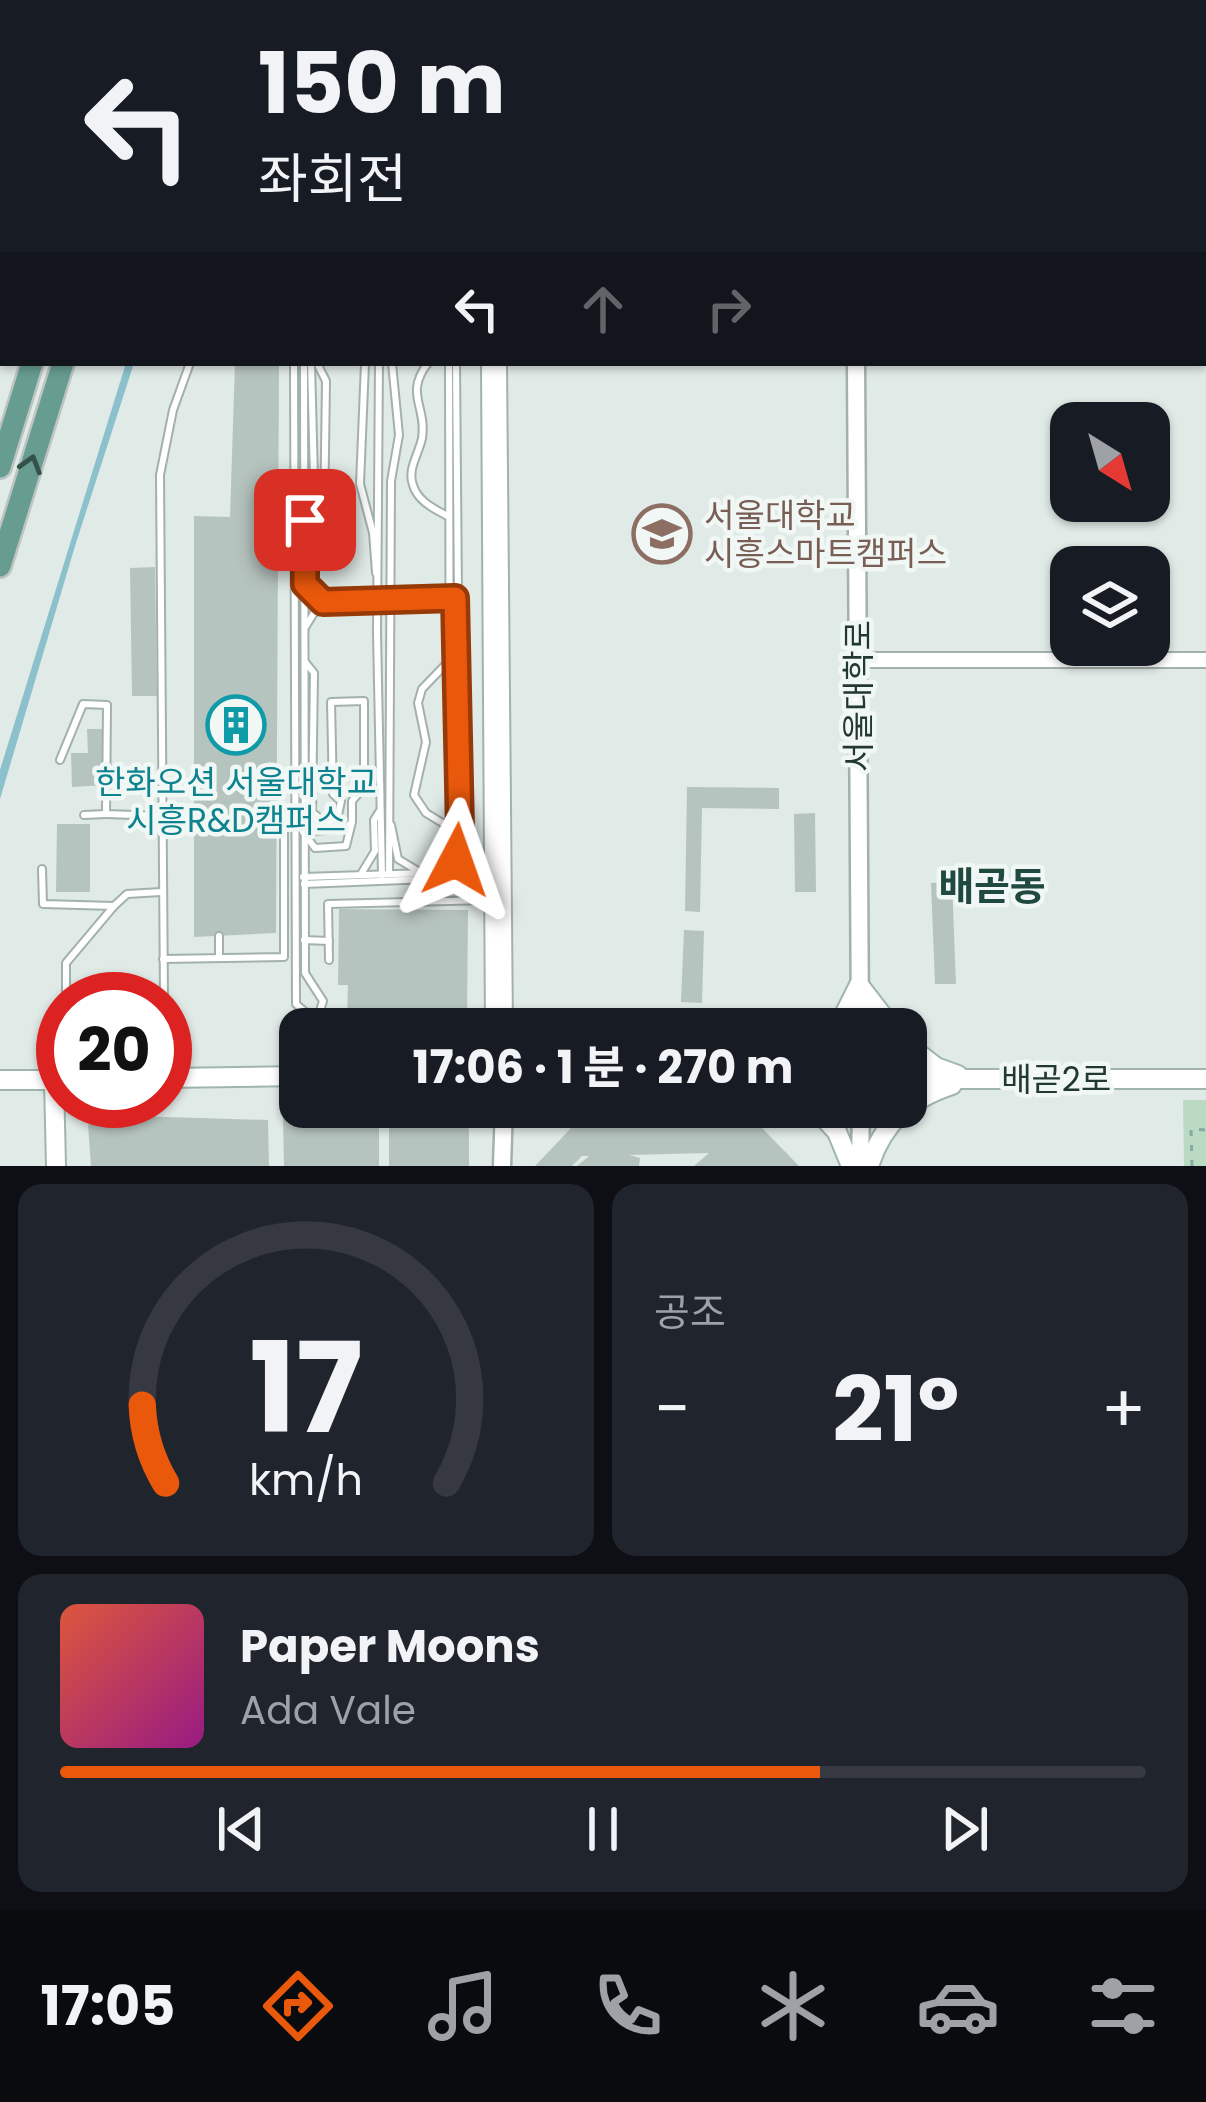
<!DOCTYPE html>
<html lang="ko">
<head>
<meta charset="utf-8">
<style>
	:root { --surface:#171b24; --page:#20242c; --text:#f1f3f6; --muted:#9ea1a6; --line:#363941; --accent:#ea580c }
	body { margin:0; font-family:Poppins,"Noto Sans KR",sans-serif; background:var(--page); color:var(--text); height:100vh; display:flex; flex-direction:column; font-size:45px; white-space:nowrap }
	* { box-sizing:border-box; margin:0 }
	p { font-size:39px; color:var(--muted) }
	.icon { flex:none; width:66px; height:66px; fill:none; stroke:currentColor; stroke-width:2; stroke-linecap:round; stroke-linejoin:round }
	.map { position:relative; height:1166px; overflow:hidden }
	.details { display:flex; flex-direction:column; gap:18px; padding:18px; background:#0d0f14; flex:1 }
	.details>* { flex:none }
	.hud { position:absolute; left:0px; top:0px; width:1206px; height:366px; box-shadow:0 3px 9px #0004; background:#171b24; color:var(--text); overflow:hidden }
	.needle { width:78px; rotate:143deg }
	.controls { position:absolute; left:1050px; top:402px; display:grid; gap:24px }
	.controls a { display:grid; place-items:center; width:120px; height:120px; border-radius:24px; background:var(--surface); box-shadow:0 3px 9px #0004; font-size:60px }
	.speed { position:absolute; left:36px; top:972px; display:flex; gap:24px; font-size:60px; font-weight:700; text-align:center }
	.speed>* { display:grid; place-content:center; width:156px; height:156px; border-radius:50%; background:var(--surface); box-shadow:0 3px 9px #0004; line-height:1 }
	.speed .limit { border:18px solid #d22; background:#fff; color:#111 }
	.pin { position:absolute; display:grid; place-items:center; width:102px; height:102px; color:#fff; margin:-51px; border-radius:24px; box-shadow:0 6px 18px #0006 }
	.me { position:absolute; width:132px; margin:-66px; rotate:4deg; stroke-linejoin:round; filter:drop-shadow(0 0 9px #0008) }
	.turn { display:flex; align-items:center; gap:42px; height:252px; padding:0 60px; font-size:54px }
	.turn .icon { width:156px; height:156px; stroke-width:2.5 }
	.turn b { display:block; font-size:84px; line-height:102px }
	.lanes { display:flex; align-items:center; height:114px; padding:0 60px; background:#0003; justify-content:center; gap:60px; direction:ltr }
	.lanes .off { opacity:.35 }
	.big { font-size:90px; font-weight:700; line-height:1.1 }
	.details .widget { flex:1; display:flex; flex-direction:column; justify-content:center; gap:18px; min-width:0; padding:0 42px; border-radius:24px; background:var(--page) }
	.details .dial { align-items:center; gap:0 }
	.dial svg { height:312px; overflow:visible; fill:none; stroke:var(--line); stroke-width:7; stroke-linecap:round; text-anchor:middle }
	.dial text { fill:var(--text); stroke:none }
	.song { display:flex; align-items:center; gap:36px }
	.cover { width:144px; height:144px; border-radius:18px; background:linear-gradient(135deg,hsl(10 70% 55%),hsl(310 70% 35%)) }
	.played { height:12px; border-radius:6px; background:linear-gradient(90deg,var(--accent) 70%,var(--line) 70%) }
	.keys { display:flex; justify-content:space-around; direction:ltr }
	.heat { display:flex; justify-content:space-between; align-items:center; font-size:66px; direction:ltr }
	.details .tiles { flex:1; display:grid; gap:18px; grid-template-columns:1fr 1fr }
	.widget:last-child { grid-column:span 2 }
	.trip { position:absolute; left:279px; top:1008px; width:648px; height:120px; border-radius:24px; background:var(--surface); box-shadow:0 3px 9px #0004; font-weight:700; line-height:120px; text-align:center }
	.dock { display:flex; height:192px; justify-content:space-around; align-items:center; background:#090b0e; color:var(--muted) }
	.dock .icon { width:84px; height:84px }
	.dock .active { color:var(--accent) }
	.dock b { font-size:54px; color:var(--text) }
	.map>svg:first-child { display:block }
</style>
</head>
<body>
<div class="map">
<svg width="1206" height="1166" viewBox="0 0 1206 1166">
	<rect width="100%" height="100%" fill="#e0eae6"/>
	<path fill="#badac3" d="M1183 1100H1206V1166H1184Z"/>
	<path fill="#8bc0cc" d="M126 363H134L75 546 0 799V770Z"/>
	<g fill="#b6c4bf">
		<path d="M235 363H279L276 933 194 937V516L230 517Z"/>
		<path d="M155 567 157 696H132L130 568Z"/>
		<path d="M87 729H103L105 785 72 787 71 753H88Z"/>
		<path d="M687 787 779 788V809L702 808 700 912 685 911Z"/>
		<path d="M815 813 816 892H795L794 814Z"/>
		<path d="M57 824H90V892H56Z"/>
		<path d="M952 882 956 984H935L931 883Z"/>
		<path d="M339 909 468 910 467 1018H347L348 985H338Z"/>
		<path d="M684 930 704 931 702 1003 681 1002Z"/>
		<path d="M748 1013V1029H681V1014Z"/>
		<path d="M101 1115 268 1120 269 1166H91L88 1125Z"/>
		<path d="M389 1115H455L469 1129V1166H389Z"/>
		<path d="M283 1117H379V1166H284Z"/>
		<path d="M574 1125 761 1127 799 1166H694L709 1153 629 1155 640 1158 639 1166H577L589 1156H582L572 1166H535Z"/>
	</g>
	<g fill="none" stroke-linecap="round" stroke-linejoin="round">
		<g stroke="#a3b1ad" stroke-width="10">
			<g id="service">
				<path d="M629 0V3"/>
				<path d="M659 0V3"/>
				<path d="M685 0V3"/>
				<path d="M534 3 535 0"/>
				<path d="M787 3V0"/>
				<path d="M294 363 296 1004 310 1016 319 1014 323 1001 305 973 304 363"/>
				<path d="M365 363 360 484 373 533 376 573"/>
				<path d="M379 363 377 633 382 875"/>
				<path d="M428 363C404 394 427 406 422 438 419 454 407 469 413 485 418 502 435 509 449 517"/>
				<path d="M308 546 315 516 311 363"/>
				<path d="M307 558 324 521 326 381 317 363"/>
				<path d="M305 584 323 602 451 599"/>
				<path d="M306 626 314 613 324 609 453 607"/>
				<path d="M306 663 314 673 312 812 324 822 337 820 341 801 333 794 331 702 364 701V787L352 801V822L346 828 303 832 315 848 346 846 352 822"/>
				<path d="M447 663 422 689 418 703 426 742 414 795 426 813 449 827"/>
				<path d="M60 760 83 704 107 705 106 814 163 816"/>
				<path d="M84 815 106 814"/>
				<path d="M391 825 398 859 418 871"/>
				<path d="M42 869 43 904 114 906 127 894 161 892"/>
				<path d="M361 874 375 851 374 820 379 812"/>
				<path d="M389 874 391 481 399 435 392 363"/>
				<path d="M303 877 427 873 443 865 450 853 449 363"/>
				<path d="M304 884 429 879 442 877 456 860 460 830 456 363"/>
				<path d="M304 940 329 941"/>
				<path d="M219 958V936"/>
				<path d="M163 959 284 957V831"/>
				<path d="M329 960 328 904 489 900"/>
				<path d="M66 999V963L114 906"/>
				<path d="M164 999 160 475 173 410 190 363"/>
			</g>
		</g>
		<g stroke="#a3b1ad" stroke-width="18">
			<g id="minor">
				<path d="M490 3 491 0"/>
				<path d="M501 3 502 0"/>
				<path d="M489 363 493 1029"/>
				<path d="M499 363 505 1029"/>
				<path d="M858 660H1206"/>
			</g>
		</g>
		<g stroke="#a3b1ad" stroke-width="21">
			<g id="tertiary">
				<path d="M861 3V0"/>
				<path d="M856 363 860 1029"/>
				<path d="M502 1166 504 1107"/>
				<path d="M860 1166 861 1107"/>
			</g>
		</g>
		<g stroke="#a0b5ae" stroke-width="22">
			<g id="secondary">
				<path d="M837 1029 859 985 893 1029"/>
				<path d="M906 1044 936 1067 958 1075"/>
				<path d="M165 1078 300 1076"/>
				<path d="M906 1079H1206"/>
				<path d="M0 1080H61"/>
				<path d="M54 1080 56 1166"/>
				<path d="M814 1107 837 1132 851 1166"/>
				<path d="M869 1166C883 1123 909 1099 952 1085"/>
			</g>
		</g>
		<g stroke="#bdc4c2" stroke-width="26">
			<g id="primary">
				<path d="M144 3 145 0"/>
				<path d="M174 3 175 0"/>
				<path d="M0 467 32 363"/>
				<path d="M0 566 63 363"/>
			</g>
		</g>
		<g stroke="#83ab9f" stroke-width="3" stroke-dasharray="6 9" stroke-linecap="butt">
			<path d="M82 3 83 0"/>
			<path d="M0 235 3 227"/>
			<path d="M1192 1166 1191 1129 1206 1130"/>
		</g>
		<use href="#service" stroke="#fff" stroke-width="6"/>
		<use href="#minor" stroke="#fff" stroke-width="14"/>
		<use href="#tertiary" stroke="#fff" stroke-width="16"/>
		<use href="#secondary" stroke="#fff" stroke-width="18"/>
		<use href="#primary" stroke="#679c90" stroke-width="21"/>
	</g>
	<defs><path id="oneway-chevron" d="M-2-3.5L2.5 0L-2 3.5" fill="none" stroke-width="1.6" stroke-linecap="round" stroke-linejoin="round" transform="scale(3)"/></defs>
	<use stroke="#33524a" href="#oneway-chevron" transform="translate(31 464) rotate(-73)"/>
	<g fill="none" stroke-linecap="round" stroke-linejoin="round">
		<g stroke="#983908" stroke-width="30">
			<path id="route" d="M305 520V584L323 602 455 598 460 830 456 860"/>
		</g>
		<use href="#route" stroke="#ea580c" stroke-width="21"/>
	</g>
	<defs>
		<g id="university-ring" transform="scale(3)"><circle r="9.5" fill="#f0f7f4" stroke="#8d6e63" stroke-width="1.5"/><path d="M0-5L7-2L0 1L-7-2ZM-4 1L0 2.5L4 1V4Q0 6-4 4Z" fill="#8d6e63"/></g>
		<g id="building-ring" transform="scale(3)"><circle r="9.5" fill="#f0f7f4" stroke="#0f9aa8" stroke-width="1.5"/><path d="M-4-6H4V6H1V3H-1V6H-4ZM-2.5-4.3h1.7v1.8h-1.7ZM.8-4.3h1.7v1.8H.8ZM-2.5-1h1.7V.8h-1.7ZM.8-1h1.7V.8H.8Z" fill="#0f9aa8"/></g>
	</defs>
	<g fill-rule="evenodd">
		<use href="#university-ring" x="662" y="534"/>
		<use href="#building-ring" x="236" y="725"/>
	</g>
	<g text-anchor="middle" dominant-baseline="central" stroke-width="9" stroke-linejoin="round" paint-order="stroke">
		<g font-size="33" fill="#785e54" stroke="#f0f7f4" text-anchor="start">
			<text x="704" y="515">서울대학교<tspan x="704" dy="38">시흥스마트캠퍼스</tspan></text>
		</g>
		<g font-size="33" fill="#223933" stroke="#f0f7f4">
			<text transform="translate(858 696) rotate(-90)">서울대학로</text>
			<text x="1056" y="1079">배곧2로</text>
		</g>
		<g font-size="33" fill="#0d838f" stroke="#f0f7f4">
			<text x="236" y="782">한화오션 서울대학교<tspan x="236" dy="38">시흥R&amp;D캠퍼스</tspan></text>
		</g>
		<g font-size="39" font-weight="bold" fill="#204940" stroke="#f0f7f4">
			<text x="992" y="886">배곧동</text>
		</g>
	</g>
</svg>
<div class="controls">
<a><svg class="needle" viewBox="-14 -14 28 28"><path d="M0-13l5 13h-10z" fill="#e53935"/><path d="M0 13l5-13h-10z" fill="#9ea1a6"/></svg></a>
<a><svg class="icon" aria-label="layers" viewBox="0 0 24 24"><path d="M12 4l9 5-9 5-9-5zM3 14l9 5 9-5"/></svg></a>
</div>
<div class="speed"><div class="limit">20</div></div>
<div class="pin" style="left:305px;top:520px;background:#d93025"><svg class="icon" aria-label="arrive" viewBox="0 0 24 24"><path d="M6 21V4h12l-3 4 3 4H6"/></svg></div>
<svg class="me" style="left:456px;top:860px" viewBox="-20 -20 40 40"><path d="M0-17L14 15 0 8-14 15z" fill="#ea580c" stroke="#fff" stroke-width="4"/></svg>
<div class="trip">17:06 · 1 분 · 270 m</div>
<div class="hud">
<div class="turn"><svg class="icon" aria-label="left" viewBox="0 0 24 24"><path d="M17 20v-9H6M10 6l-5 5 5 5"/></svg><div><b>150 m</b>좌회전</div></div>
<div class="lanes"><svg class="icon" aria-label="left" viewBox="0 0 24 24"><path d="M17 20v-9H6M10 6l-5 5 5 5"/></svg><svg class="icon off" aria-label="ahead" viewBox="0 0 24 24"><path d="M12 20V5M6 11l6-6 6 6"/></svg><svg class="icon off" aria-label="right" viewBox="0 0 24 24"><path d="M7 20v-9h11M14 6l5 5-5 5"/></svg></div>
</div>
</div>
<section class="details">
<div class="tiles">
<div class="widget dial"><svg viewBox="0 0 100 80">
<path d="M14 69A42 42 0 1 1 86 69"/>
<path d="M14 69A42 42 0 0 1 8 49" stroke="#ea580c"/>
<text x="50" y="56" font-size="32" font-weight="700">17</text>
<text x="50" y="72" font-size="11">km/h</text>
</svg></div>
<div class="widget"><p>공조</p>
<div class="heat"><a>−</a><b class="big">21°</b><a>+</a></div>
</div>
<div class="widget">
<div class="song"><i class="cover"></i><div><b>Paper Moons</b><p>Ada Vale</p></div></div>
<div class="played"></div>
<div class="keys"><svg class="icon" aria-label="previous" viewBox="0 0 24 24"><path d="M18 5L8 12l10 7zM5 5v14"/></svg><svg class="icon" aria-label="pause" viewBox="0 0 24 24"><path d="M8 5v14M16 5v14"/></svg><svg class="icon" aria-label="next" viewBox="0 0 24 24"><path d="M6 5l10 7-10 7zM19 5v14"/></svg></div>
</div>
</div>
</section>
<nav class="dock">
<b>17:05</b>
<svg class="icon active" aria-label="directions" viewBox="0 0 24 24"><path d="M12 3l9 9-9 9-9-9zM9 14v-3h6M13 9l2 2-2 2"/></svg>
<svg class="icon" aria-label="music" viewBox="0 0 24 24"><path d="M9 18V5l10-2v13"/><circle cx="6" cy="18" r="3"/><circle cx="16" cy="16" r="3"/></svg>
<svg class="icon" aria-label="phone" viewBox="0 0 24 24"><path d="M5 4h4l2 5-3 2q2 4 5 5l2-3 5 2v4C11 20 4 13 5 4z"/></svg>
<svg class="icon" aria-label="climate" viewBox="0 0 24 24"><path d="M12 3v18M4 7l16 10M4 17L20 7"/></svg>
<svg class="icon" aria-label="car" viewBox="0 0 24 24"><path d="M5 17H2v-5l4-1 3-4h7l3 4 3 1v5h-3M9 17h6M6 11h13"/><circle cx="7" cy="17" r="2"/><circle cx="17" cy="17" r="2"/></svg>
<svg class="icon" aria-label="filters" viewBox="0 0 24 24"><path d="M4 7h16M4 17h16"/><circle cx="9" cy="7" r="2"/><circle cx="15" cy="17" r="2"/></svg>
</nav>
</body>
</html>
